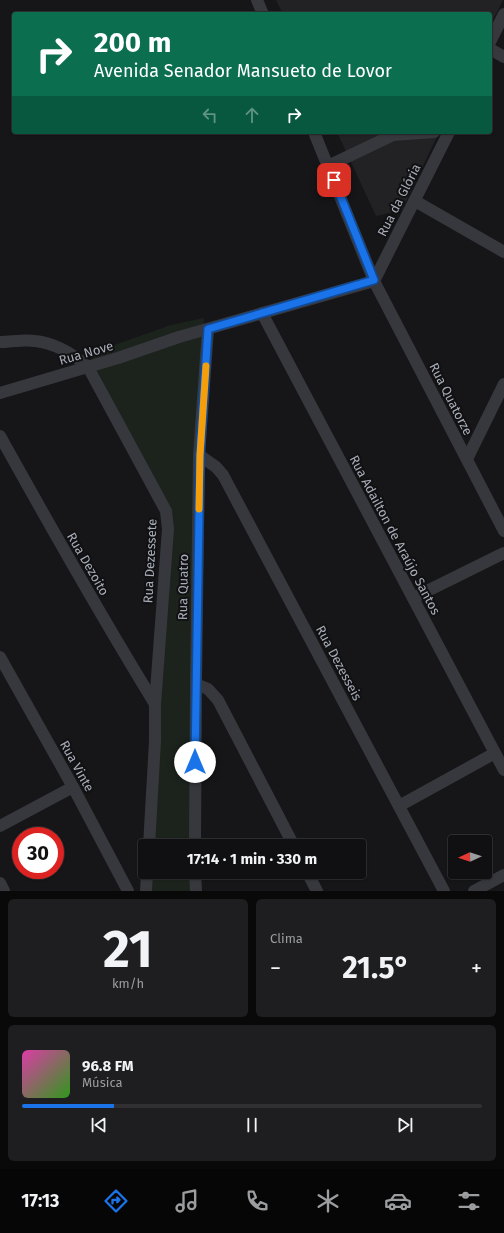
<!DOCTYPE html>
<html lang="pt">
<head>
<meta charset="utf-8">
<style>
	:root { --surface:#101012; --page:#1e1e20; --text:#f1f3f6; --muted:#9c9d9f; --line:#303032; --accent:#1a73e8 }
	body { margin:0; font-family:"Fira Sans",sans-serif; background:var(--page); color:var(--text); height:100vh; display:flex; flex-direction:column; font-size:15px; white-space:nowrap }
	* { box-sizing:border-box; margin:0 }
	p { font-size:13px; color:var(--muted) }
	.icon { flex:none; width:22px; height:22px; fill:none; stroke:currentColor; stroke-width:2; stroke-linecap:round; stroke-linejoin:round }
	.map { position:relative; height:891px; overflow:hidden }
	.side { display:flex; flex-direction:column; gap:8px; padding:8px; background:#09090a; flex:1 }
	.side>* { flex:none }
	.top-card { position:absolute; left:12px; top:12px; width:480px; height:122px; border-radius:4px; box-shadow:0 1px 3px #0004,0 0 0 1px var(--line); background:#0b6e4f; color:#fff; overflow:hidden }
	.needle { width:26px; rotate:267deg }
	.tools { position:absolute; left:448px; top:835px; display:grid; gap:8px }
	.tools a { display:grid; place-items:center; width:44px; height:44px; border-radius:4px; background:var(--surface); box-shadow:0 1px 3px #0004,0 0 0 1px var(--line); font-size:20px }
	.speed { position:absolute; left:12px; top:827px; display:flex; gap:8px; font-size:20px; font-weight:700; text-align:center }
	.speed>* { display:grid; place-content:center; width:52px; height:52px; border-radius:50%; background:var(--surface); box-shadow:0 1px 3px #0004,0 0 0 1px var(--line); line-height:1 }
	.speed .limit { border:6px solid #d22; background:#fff; color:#111 }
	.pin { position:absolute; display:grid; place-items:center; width:34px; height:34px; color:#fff; margin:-17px; border-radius:8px; box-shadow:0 2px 6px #0006 }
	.me { position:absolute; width:44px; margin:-22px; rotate:0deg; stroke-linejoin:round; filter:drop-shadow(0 0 3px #0008) }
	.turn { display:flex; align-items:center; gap:14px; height:84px; padding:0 16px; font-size:18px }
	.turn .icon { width:52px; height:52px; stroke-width:2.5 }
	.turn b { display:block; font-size:28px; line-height:34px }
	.lanes { display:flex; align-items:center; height:38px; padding:0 16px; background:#0003; justify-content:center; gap:20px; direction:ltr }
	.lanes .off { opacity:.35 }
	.big { font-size:30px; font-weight:700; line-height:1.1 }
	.side .tile { flex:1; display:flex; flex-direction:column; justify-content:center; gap:6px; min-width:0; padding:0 14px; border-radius:6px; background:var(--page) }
	.side .dial { align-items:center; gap:0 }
	.dial b { font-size:52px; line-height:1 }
	.song { display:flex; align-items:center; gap:12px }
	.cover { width:48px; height:48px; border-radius:6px; background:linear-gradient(135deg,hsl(320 70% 55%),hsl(110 70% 35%)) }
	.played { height:4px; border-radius:2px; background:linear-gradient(90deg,var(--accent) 20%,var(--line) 20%) }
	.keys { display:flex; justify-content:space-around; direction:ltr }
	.heat { display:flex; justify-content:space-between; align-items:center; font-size:22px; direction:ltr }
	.side .tiles { flex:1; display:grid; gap:8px; grid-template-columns:1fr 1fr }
	.tile:last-child { grid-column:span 2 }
	.trip { position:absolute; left:138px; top:839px; width:228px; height:40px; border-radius:4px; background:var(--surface); box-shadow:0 1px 3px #0004,0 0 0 1px var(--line); font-weight:700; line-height:40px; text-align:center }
	.menu { display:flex; height:64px; justify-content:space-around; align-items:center; background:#060607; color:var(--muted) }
	.menu .icon { width:28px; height:28px }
	.menu .on { color:var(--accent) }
	.menu b { font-size:18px; color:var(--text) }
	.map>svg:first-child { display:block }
</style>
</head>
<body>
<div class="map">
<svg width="504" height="891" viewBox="0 0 504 891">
	<rect width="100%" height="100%" fill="#161618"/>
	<g fill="#222225">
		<path d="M276 0H503L490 26V14H283Z"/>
		<path d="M337 132H439L402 210 376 216Z"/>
	</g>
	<g fill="#1c231d">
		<path d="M204 318 195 846H151L171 517 89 354 171 325Z"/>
		<path d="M150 872H194V891H148Z"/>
	</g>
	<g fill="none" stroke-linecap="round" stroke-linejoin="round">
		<g stroke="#37383d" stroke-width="12">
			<path d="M257 0 263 14"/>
			<path d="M490 42 504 14"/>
			<path d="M490 49 504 57"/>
			<path d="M314 132 374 281 504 531"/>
			<path d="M328 166 393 135 434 132"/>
			<path d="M415 201 504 252"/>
			<path d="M374 281 449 132"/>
			<path d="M262 313 504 770"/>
			<path d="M0 342C11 342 24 339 35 341 55 343 73 354 88 367L166 511 168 529 155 704V741L149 846"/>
			<path d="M0 393 118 358 179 337 374 281"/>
			<path d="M0 436C50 526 101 616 155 704"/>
			<path d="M199 455 216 467 223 475 444 891"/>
			<path d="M467 459 504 384"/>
			<path d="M413 598 504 553"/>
			<path d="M0 657 73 787 128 891"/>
			<path d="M196 684 208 689 218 700 294 846"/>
			<path d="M399 806 495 753"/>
			<path d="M0 826 73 787"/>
			<path d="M195 846 196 684 199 455 208 329"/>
			<path d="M195 872 196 891"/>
			<path d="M307 872 317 891"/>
			<path d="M0 883 4 891"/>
			<path d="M146 891 147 872"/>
			<path d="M474 891 504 875"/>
		</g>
	</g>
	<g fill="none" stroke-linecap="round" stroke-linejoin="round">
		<g stroke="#114b97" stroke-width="10">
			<path id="route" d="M195 762 200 455 208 329 374 280 334 180"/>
		</g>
		<use href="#route" stroke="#1a73e8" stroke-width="7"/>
		<path stroke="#f59e0b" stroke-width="7" d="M199 509 200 455 206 366"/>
	</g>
	<g text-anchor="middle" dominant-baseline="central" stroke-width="4" stroke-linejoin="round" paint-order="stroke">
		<g font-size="13" fill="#a8adb8" stroke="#111113">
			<text transform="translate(399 200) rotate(-63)">Rua da Glória</text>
			<text transform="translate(86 353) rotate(-16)">Rua Nove</text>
			<text transform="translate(451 399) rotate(63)">Rua Quatorze</text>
			<text transform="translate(395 535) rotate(62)">Rua Adailton de Araújo Santos</text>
			<text transform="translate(150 561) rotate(-87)">Rua Dezessete</text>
			<text transform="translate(88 564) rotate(60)">Rua Dezoito</text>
			<text transform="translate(183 587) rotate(-89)">Rua Quatro</text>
			<text transform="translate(339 663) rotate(62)">Rua Dezesseis</text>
			<text transform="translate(77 766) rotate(61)">Rua Vinte</text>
		</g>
	</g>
</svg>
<div class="tools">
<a><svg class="needle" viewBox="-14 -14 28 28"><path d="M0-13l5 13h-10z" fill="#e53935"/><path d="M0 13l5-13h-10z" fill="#9c9d9f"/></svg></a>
</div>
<div class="speed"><div class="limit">30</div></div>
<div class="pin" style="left:334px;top:180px;background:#d93025"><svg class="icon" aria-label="arrive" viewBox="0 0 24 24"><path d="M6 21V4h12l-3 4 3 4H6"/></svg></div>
<svg class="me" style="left:195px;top:762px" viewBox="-20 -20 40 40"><circle r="19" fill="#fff"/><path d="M0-13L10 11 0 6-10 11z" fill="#1a73e8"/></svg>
<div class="trip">17:14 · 1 min · 330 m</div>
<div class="top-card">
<div class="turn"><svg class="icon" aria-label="right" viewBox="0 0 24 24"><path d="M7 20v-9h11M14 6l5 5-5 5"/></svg><div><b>200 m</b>Avenida Senador Mansueto de Lovor</div></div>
<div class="lanes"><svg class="icon off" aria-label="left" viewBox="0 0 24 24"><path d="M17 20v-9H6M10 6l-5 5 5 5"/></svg><svg class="icon off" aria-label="ahead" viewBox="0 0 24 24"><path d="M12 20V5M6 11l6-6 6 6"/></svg><svg class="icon" aria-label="right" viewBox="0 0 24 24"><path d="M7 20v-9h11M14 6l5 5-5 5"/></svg></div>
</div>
</div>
<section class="side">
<div class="tiles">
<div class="tile dial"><b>21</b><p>km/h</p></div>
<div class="tile"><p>Clima</p>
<div class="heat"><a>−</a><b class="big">21.5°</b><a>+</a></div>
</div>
<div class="tile">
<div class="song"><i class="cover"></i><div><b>96.8 FM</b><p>Música</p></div></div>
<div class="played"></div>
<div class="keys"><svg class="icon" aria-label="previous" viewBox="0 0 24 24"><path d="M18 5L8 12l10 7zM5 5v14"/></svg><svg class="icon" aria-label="pause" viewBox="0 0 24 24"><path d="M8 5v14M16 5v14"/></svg><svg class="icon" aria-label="next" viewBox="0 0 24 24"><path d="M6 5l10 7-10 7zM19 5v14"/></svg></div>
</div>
</div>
</section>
<nav class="menu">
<b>17:13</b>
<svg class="icon on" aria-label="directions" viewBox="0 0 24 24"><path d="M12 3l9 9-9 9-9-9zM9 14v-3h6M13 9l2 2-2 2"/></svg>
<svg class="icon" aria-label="music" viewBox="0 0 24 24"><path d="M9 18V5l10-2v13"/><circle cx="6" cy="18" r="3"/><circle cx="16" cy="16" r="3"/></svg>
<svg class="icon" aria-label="phone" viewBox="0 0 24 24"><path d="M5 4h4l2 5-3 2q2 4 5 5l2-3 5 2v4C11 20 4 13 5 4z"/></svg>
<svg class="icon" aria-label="climate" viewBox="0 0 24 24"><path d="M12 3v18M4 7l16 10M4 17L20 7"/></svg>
<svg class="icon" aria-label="car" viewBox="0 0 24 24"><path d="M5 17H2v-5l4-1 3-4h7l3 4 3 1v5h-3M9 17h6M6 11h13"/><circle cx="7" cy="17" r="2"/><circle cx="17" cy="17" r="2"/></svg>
<svg class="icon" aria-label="filters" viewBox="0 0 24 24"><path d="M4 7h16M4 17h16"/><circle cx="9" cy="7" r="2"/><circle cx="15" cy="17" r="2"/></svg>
</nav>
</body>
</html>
